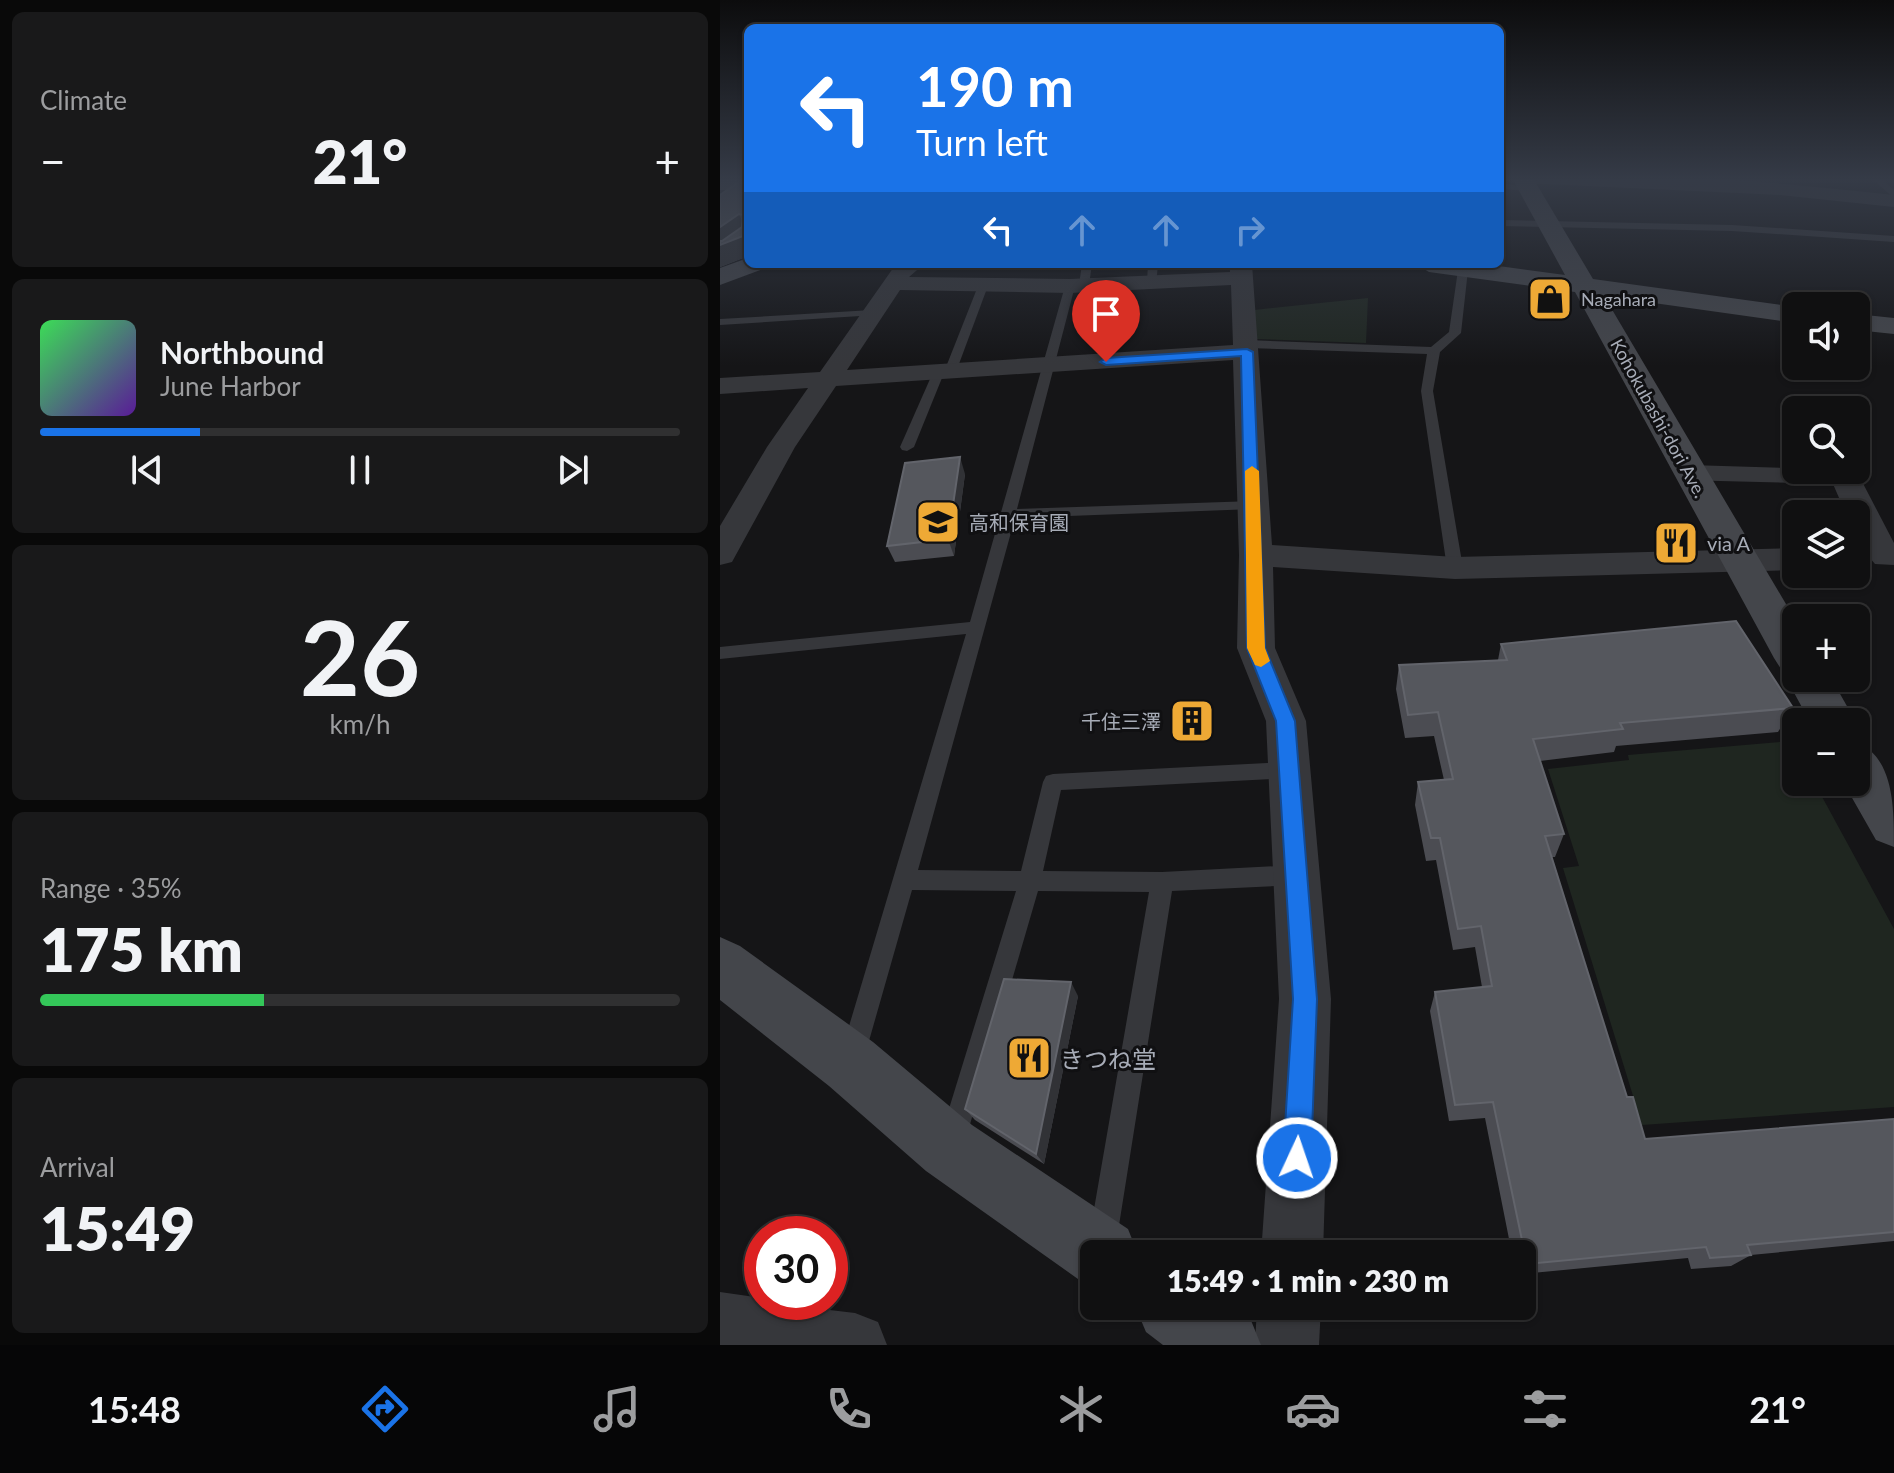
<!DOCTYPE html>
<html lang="en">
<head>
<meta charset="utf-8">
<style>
	:root { --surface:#101011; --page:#19191a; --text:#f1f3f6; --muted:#9c9d9f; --line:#303031; --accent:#1a73e8 }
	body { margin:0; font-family:Lato,"Noto Sans JP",sans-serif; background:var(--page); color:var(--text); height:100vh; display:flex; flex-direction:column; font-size:30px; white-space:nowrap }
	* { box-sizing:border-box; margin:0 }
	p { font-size:26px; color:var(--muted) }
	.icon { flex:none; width:44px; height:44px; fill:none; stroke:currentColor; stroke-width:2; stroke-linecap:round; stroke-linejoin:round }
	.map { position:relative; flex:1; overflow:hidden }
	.drawer { display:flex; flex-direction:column; gap:12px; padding:12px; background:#090909; width:720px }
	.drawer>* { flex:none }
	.top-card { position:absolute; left:24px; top:24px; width:760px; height:244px; border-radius:12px; box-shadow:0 2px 6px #0004,0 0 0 2px var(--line); background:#1a73e8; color:#fff; overflow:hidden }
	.tools { position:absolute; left:1062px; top:292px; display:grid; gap:16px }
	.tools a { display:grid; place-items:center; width:88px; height:88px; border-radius:12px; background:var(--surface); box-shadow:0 2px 6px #0004,0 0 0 2px var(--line); font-size:40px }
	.speed { position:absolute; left:24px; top:1216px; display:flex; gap:16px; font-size:40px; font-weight:700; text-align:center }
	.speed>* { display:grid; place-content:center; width:104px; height:104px; border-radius:50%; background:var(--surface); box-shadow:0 2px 6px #0004,0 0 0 2px var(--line); line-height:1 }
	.speed .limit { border:12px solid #d22; background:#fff; color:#111 }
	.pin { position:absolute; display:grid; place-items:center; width:68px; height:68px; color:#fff; margin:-82px -34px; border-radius:50% 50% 50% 0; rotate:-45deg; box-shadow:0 0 8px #0007 }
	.pin .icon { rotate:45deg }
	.me { position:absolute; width:88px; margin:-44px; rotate:3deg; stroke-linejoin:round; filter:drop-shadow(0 0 6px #0008) }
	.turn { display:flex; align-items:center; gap:28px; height:168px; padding:0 40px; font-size:36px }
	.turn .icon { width:104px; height:104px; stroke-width:2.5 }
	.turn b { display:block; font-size:56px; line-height:68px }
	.lanes { display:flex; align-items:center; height:76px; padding:0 40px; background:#0003; justify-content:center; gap:40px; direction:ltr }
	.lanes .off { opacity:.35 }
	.big { font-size:60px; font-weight:800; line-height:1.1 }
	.drawer .tile { flex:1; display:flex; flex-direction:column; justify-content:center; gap:12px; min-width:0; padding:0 28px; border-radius:12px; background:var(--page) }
	.drawer .dial { align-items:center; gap:0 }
	.dial b { font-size:104px; line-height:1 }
	.song { display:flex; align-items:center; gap:24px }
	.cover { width:96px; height:96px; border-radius:12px; background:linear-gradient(135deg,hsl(130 70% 55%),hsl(270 70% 35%)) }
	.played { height:8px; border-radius:4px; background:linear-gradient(90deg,var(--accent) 25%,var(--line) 25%) }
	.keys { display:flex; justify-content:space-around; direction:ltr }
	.heat { display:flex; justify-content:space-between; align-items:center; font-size:44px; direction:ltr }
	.charge { height:12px; border-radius:6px; background:linear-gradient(90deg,#34c759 35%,var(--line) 0) }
	.trip { position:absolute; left:360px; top:1240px; width:456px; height:80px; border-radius:12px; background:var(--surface); box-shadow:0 2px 6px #0004,0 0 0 2px var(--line); font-weight:800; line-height:80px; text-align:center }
	.tab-bar { display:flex; height:128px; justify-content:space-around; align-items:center; background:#060607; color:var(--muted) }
	.tab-bar .icon { width:56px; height:56px }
	.tab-bar .on { color:var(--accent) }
	.tab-bar b { font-size:36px; color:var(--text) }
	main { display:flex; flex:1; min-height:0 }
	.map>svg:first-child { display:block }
</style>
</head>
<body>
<main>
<section class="drawer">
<div class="tile"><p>Climate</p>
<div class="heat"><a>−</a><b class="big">21°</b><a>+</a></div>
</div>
<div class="tile">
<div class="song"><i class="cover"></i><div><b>Northbound</b><p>June Harbor</p></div></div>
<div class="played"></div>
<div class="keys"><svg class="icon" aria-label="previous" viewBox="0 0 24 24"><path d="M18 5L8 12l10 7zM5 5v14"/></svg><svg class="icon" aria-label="pause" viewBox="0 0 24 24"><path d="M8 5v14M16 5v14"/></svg><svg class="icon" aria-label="next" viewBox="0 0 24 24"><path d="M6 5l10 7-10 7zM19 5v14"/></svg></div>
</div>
<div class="tile dial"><b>26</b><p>km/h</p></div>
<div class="tile"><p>Range · 35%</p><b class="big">175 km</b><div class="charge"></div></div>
<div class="tile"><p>Arrival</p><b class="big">15:49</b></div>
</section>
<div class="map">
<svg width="1174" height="1345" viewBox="0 0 1174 1345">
	<rect width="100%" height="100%" fill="#151517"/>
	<g fill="#1f2620">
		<path d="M648 298 646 343 535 339 534 310Z"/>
		<path d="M1071 741 1076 750V782H1094L1174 929V1107L922 1125 843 868 859 866 828 769 909 760 908 755Z"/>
	</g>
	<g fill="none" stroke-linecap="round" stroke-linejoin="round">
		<g fill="#36373b" fill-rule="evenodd">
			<path d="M1151 178H1160L1174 190V198Z"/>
			<path d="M780 183 813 188 809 191 780 189Z"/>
			<path d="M780 220 1012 225 1174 236V242L1012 231 780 226Z"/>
			<path d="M362 264H372L369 285 364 288 359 285Z"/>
			<path d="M428 264H438L436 285 427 283Z"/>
			<path d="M743 267 748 270 741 333 720 352 713 391 743 568 735 573 727 568 701 391 707 354 527 348 521 344 527 340 711 347 729 332 738 270Z"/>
			<path d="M260 281 269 283 236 372 226 375 224 372Z"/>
			<path d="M350 283 355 286 297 509 534 501 541 505 534 509 295 518 198 870 301 871 323 782 326 776 333 774 569 762 576 764 579 770 576 776 569 778 341 790 323 871 442 872 577 865 585 868 588 875 585 882 577 885 452 891 397 1238 393 1248 383 1252 373 1248 369 1238 429 892 318 891 246 1138 242 1147 233 1151 224 1147 220 1138 296 891 192 890 143 1062 134 1066 125 1062 121 1053 246 634 0 659V647L250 622 345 286Z"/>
			<path d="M152 310 158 313 156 315 0 325V319Z"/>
			<path d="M214 370 224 373 194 447 187 451 182 450 180 447Z"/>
		</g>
		<g fill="#36373b" fill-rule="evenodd">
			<path d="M794 178C917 168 1051 182 1174 195V207L1060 195 803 183Z"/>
			<path d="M176 264H204L189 277 350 279 510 272V264H532L552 545 735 557 1076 548V570L735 579 553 567 555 648 586 721 611 999 603 1254H541L559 999 546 721 517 648 519 555 513 360 116 386 75 447 12 562 0 565V526L47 447 88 388 0 394V378L100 372ZM511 285 513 345 127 370 180 290 350 293Z"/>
			<path d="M970 465 1136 470 1174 543V565L1155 564C1140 546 1136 537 1136 514H1126L1113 484 959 480 955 474 959 468Z"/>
			<path d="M0 1292 42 1298V1302L135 1313 158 1322 167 1345H0Z"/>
			<path d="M537 1306H601L599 1345H535Z"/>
		</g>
		<g fill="#44464b" fill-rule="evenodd">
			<path d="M792 178H813L873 279 1076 307V323L884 296 1076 621V678H1111L1136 722H1090L1066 678 1069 672 1061 669 1054 658 855 292 709 272 696 264H764L845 275Z"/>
			<path d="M28 258V264H47L43 269 0 285V268Z"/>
			<path d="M1136 314 1174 318V334L1136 330Z"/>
			<path d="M1136 742C1174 757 1174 807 1174 847L1156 840 1123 782H1136Z"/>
			<path d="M0 937 20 946 153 1042 252 1125 408 1229 418 1254H374V1286L358 1279 206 1171 109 1086 0 1000Z"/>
			<path d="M415 1306H513L530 1318 541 1345H443L426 1332Z"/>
		</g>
	</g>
	<g fill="#4b4c52">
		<path d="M0 178H28V256L0 267V195L6 190H0Z"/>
		<rect x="780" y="178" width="10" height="3"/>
		<path d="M245 474 234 556 175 562 167 546Z"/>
		<path d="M781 644 1073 708 1058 732 896 746 894 752 820 761 844 834 835 857H832L907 1097 925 1139 1174 1119V1241L1031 1255 1011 1266 971 1269 968 1258 802 1274V1254H792L765 1118 729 1121 710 1011 715 992 762 987 755 947 733 950 716 860 706 861 695 805 698 782 724 780 714 736 685 738 676 689 679 665 778 660Z"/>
		<path d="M358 996 324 1164 255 1120 245 1109Z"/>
	</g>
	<g fill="#313236">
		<path d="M19 214 28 234V256L0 267V227Z"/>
		<path d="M240 457 245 474 234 556 228 539Z"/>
		<path d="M351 982 358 996 324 1164 316 1154Z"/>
	</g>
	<g fill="#55575d" stroke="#62646b" stroke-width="2">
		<path d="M25 178H28V234L0 245V241H2L22 227 23 215 19 214 0 227V195Z"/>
		<path d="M240 457 228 539 167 546 185 463Z"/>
		<path d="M1016 621 1073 708 900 723 903 729 813 739 844 834 825 836 907 1097H913L925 1139 1174 1119V1232L1027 1245 1031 1255 990 1258 986 1247 807 1264 773 1102 735 1105 715 992 772 986 761 926 738 929 720 838H711L698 782 733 779 718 712 688 715 679 665 787 660 781 644Z"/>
		<path d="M284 979 351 982 316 1154 245 1109Z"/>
	</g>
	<linearGradient id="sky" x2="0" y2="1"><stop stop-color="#0c0c0d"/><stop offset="0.49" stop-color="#353b47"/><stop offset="1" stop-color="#353b47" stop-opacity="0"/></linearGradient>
	<rect width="1174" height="366" fill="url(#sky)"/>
	<path fill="#1a73e8" stroke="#114b97" stroke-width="2" d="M527 349 533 352 545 648 575 721 597 999 591 1158 587 1168 577 1172 567 1168 563 1158 573 999 556 721 527 648 521 356 386 365 380 362 386 358Z"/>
	<path fill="#f59e0b" d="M532 466 539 471 545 648 550 661 541 667 535 665 527 648 525 471Z"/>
	<defs>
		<g id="shop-square" transform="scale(2.3)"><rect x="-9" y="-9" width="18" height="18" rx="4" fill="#eea935" stroke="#101012"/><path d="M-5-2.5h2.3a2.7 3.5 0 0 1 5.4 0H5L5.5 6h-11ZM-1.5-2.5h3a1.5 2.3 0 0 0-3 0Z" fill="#111"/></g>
		<g id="school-square" transform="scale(2.3)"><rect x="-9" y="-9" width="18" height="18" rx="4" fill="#eea935" stroke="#101012"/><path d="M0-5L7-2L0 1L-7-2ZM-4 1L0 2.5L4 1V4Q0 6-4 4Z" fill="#111"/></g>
		<g id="restaurant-square" transform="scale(2.3)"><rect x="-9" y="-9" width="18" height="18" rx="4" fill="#eea935" stroke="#101012"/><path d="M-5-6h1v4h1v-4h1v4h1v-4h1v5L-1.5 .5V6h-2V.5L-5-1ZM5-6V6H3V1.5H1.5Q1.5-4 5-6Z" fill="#111"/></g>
		<g id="building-square" transform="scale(2.3)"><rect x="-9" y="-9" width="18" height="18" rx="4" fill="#eea935" stroke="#101012"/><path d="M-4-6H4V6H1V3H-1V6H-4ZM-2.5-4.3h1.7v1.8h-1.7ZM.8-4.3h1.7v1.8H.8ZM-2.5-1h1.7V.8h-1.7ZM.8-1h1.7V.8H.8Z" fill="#111"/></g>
	</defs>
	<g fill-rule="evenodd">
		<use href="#shop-square" x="830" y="299"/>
		<use href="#school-square" x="218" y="522"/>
		<use href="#restaurant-square" x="956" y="543"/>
		<use href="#building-square" x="472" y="721"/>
		<use href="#restaurant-square" x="309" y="1058"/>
	</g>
	<g text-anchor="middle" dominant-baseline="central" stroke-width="6" stroke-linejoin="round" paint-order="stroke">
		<g font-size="18" fill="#a7acb7" stroke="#101012" text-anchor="start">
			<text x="861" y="299">Nagahara</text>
		</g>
		<g font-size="18" fill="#a7acb7" stroke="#101012">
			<text transform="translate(939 418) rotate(61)">Kohokubashi-dori Ave.</text>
		</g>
		<g font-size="20" fill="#a7acb7" stroke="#101012" text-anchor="start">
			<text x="249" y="522">高和保育園</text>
			<text x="987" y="543">via A</text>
			<text x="441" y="721" text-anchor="end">千住三澤</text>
		</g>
		<g font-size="24" fill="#a7acb7" stroke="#101012" text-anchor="start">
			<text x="340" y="1058">きつね堂</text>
		</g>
	</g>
</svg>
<div class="tools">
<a><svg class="icon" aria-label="sound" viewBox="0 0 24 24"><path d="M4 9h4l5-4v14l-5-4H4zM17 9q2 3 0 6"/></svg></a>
<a><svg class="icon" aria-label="search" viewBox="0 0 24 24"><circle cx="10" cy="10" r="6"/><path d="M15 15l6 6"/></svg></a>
<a><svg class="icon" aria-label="layers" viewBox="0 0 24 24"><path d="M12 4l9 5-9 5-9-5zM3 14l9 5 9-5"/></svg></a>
<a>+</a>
<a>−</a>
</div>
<div class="speed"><div class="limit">30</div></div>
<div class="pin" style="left:386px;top:362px;background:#d93025"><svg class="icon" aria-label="arrive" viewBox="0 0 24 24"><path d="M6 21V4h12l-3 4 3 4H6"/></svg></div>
<svg class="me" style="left:577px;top:1158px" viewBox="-20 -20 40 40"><circle r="17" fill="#1a73e8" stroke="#fff" stroke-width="3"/><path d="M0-11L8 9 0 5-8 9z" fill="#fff"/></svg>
<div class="trip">15:49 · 1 min · 230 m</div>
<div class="top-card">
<div class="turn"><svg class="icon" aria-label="left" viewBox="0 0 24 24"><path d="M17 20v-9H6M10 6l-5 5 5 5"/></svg><div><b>190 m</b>Turn left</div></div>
<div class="lanes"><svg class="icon" aria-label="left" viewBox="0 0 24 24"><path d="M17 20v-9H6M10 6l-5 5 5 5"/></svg><svg class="icon off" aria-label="ahead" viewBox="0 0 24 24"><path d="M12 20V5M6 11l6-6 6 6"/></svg><svg class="icon off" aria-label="ahead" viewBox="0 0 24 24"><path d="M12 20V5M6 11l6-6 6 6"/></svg><svg class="icon off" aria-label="right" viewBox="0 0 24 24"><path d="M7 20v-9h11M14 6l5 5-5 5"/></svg></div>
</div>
</div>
</main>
<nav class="tab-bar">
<b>15:48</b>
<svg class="icon on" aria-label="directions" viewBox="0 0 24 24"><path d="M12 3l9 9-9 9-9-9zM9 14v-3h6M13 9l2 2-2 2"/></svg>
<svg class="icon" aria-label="music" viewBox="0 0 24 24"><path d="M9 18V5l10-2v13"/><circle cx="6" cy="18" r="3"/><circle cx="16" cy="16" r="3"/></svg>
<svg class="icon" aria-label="phone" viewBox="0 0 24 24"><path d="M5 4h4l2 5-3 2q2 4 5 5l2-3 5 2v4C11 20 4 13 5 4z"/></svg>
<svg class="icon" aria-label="climate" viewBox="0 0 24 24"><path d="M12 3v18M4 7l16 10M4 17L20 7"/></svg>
<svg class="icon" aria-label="car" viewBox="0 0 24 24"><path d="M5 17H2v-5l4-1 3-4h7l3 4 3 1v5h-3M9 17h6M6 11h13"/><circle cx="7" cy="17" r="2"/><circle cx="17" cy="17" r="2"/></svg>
<svg class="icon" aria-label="filters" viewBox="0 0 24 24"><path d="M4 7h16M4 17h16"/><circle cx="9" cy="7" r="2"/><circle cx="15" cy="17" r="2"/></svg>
<b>21°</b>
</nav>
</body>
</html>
